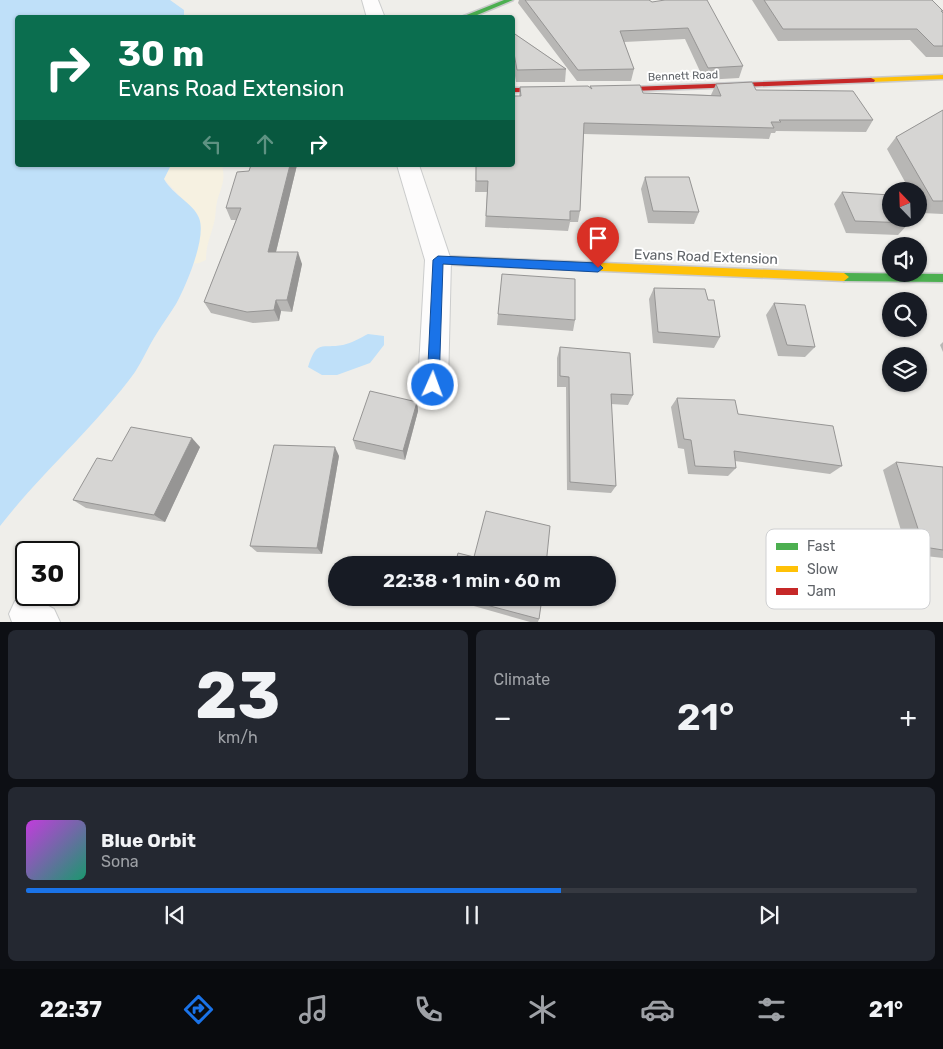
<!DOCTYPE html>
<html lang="en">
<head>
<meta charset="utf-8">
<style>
	:root { --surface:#171b24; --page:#242831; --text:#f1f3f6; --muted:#9ea1a6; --line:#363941; --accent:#1a73e8 }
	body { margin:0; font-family:Rubik,sans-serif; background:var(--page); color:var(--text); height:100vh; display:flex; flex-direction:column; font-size:19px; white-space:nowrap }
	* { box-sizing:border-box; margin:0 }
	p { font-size:16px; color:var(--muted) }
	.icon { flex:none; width:28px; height:28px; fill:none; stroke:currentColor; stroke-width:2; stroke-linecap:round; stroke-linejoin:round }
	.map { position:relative; height:622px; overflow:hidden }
	.panel { display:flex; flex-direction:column; gap:8px; padding:8px; background:#0d0f14; flex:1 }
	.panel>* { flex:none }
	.top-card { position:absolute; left:15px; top:15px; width:500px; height:152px; border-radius:5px; box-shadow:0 1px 4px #0004; background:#0b6e4f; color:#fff; overflow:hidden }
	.needle { width:32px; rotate:337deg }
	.controls { position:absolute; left:882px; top:182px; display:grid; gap:10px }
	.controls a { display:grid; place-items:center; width:45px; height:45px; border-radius:50%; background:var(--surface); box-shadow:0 1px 4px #0004; font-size:25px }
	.speed { position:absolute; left:15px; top:541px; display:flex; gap:10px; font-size:25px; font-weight:700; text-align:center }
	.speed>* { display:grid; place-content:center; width:65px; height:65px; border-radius:50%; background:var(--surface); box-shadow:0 1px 4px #0004; line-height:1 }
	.speed .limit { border:2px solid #111; border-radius:8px; background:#fff; color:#111 }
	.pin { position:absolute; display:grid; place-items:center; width:42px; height:42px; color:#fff; margin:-51px -21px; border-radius:50% 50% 50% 0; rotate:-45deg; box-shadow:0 0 5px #0007 }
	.pin .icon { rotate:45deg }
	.me { position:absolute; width:55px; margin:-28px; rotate:2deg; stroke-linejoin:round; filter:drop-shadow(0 0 4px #0008) }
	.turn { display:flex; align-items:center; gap:18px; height:105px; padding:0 20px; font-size:22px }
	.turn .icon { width:65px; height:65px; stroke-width:2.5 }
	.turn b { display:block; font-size:35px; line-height:42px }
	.lanes { display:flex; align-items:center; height:48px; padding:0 20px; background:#0003; justify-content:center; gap:25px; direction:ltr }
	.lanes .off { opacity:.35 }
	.big { font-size:38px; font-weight:600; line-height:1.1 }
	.panel .tile { flex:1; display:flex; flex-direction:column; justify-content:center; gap:8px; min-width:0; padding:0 18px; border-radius:8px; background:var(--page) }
	.panel .dial { align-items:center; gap:0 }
	.dial b { font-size:65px; line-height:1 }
	.song { display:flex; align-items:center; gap:15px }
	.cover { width:60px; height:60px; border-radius:8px; background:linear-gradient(135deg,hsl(290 70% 55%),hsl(160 70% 35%)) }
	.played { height:5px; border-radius:2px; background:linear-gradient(90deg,var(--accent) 60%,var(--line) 60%) }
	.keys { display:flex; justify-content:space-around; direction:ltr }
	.heat { display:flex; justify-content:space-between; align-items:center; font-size:28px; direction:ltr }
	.panel .tiles { flex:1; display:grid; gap:8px; grid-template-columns:1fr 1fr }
	.tile:last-child { grid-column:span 2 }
	.trip { position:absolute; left:328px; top:556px; width:288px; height:50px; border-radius:25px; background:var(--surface); box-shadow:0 1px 4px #0004; font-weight:600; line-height:50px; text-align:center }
	.menu { display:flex; height:80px; justify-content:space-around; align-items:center; background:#090b0e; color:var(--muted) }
	.menu .icon { width:35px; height:35px }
	.menu .current { color:var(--accent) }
	.menu b { font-size:22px; color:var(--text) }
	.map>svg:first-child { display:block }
</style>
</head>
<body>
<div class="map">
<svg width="943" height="622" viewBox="0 0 943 622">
	<rect width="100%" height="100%" fill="#efeeea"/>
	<path fill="#f6f1e1" d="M171 165H222C225 178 223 183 219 195 216 202 216 211 215 218 212 234 206 243 206 260L199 263 182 265 199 217 164 179Z"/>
	<g fill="#bfe0f9">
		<path d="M0 0H170L184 10V16L181 18H18V165H171L164 179C173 195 194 204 199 218 207 237 186 286 176 304 170 314 163 323 157 333 149 345 143 360 135 372 95 427 42 472 0 526Z"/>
		<path d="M368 334 384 336V345L370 363 337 375H322L308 367C317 339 321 349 343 345 352 343 360 338 368 334Z"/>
	</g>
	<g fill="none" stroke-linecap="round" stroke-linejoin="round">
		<g stroke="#cbcccc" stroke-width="2">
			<g id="street">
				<path d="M362 0H378L385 18H367Z"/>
				<path d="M397 165H419L451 260 448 385 444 394 433 398 422 394 418 385 425 260Z"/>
				<path d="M28 595 54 609 60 622H12L9 614 15 601Z"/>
			</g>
		</g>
		<g stroke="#cacacb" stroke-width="3">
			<g id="fast">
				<path d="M504 0H513L470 18H459Z"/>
				<path d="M844 273 943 274V282L844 281 839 277Z"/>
			</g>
		</g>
		<g stroke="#cacacb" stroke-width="3">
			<g id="slow">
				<path d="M943 75V79L871 82 867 80 871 78Z"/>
				<path d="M438 256 844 273 849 277 844 281 438 264 433 260Z"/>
			</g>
		</g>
		<g stroke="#cacacb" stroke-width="3">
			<g id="jam">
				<path d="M871 78 875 80 874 82 604 92 600 90 604 88Z"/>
				<path d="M512 88H556L560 90 556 92H512Z"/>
			</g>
		</g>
		<use href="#street" fill="#fdfcfc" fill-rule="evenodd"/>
		<use href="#fast" fill="#4caf50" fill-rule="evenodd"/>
		<use href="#slow" fill="#ffc107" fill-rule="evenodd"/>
		<use href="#jam" fill="#c62828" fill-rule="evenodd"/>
	</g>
	<g fill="#b8b7b5">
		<path d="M519 0H649L743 66 739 78 704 80 685 39 624 42 634 69 631 81H577L518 3Z"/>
		<path d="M752 0H932L943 11 942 12 943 13V57H926L910 40 778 41Z"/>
		<path d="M512 32 566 69 565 82H516L512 58Z"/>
		<path d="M716 84 756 90 873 120 866 132 776 131 775 133H771L769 139 584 134 580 211 578 222H570L568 231 485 227 487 192H475L476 165H512L520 87H590V86L643 93 711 95Z"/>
		<path d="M943 110V214L922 213 919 206V191H910L887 149 896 137Z"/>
		<path d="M251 165H297L276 252 302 264 292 312 281 311 279 321 253 323 211 313 204 302 236 220H231L226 208 249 171Z"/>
		<path d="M645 177 699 212 694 224 648 223 641 189Z"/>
		<path d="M842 192 909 223 898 235 846 233 834 204Z"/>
		<path d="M654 288 708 300 720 337 714 348 653 343 649 299Z"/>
		<path d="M774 303 815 347 805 357 778 356 766 315Z"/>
		<path d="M498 314 575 320 573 331 497 325Z"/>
		<path d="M943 342V352L940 345Z"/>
		<path d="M560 347 633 395 628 405 611 404 616 486 611 493 567 490 566 387H557V358Z"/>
		<path d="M677 398 842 466 830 474 735 461 736 468 728 476 688 474 684 449 678 448 671 407Z"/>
		<path d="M417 402 418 411 405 460 356 449 353 440Z"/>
		<path d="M200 447 165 522 86 508 73 500 112 461Z"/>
		<path d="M339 456 322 554 257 552 250 546Z"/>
		<path d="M896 462 943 467V558L908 554 883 470Z"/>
		<path d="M448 598H542L539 619 538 622H530L449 599Z"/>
	</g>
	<g fill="#969594">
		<path d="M290 165H297L273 264 268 252Z"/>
		<path d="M298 252 302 264 292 312 287 300Z"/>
		<path d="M276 300 281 311 279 321 274 310Z"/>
		<path d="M417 402 418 411 405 460 403 451Z"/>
		<path d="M192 438 200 447 165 522 154 515Z"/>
		<path d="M335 447 339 456 322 554 317 548Z"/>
	</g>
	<g fill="#d6d5d3" stroke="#969594">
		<path d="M525 0H649L652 2 665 0H707L743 66 708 68 688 28 620 31 634 69 578 70Z"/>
		<path d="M764 0H932L943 11H941L943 13V46H934L917 29H783Z"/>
		<path d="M512 32 566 69 517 70 512 42Z"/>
		<path d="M752 82 756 90 853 91 873 120H779L781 122H771L774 128 584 123 580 211H570V220L486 216 488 181H476V165H512V96H521L520 87 588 86 592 89 590 86 640 85 643 93 721 96 716 84Z"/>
		<path d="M943 110V201H933L896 137Z"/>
		<path d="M251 165H290L268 252H298L287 300H276L274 310 247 312 204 302 241 208H226L237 172 249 171Z"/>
		<path d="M645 177H689L699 212 653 211Z"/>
		<path d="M842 192 891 195V219H906L909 223 855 221Z"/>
		<path d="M502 274 575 279V320L498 314Z"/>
		<path d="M654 288 705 289 708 300H714L720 337 658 332Z"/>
		<path d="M774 303 805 305 815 347 787 345Z"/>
		<path d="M560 347 630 353 633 395 611 394 616 486 570 482 569 377 560 376Z"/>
		<path d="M370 391 417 402 403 451 353 440Z"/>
		<path d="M677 398 735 400 738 414 833 426 842 466 734 451 736 468 695 466 691 440 684 439Z"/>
		<path d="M131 427 192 438 154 515 73 500 97 458 112 461Z"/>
		<path d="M274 445 335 447 317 548 250 546Z"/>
		<path d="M896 462 943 467V550L924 547Z"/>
		<path d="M486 511 550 526 546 565H455L458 553 474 557Z"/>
		<path d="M460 598H542L539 619Z"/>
	</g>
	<path fill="#1a73e8" stroke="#114b97" d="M438 256 598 263 603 268 598 272 443 264 439 385 437 389 433 391 429 389 427 385 433 260Z"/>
	<g text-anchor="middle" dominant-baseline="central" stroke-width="4" stroke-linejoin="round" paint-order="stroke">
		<g font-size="11" fill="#5f6368" stroke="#fff">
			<text transform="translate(683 76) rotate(-2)">Bennett Road</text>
		</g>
		<g font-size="14" fill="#5f6368" stroke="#fff">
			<text transform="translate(706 257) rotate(2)">Evans Road Extension</text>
		</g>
	</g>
	<rect x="766" y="529" width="164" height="80" rx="8" fill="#fff" stroke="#cfd0d2" stroke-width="1"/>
	<rect x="776" y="543" width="22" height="7" fill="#4caf50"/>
	<rect x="776" y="566" width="22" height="6" fill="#ffc107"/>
	<rect x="776" y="588" width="22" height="7" fill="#c62828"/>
	<g font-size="14" fill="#5f6368">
		<text x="807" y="551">Fast</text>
		<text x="807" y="574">Slow</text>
		<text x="807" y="596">Jam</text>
	</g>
</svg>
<div class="controls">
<a><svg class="needle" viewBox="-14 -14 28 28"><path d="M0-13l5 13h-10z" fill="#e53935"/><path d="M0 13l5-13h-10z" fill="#9ea1a6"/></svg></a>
<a><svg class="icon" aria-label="sound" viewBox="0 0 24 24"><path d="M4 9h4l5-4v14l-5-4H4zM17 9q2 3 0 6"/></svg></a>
<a><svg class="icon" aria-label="search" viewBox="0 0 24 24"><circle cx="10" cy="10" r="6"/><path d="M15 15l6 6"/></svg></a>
<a><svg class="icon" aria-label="layers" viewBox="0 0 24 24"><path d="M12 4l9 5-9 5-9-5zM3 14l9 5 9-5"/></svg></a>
</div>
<div class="speed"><div class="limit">30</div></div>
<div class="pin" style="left:598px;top:268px;background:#d93025"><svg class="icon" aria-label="arrive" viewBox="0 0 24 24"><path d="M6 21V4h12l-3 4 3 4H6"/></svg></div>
<svg class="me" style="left:433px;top:385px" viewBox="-20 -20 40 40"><circle r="17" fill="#1a73e8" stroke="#fff" stroke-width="3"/><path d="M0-11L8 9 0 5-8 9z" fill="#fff"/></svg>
<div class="trip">22:38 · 1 min · 60 m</div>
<div class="top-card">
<div class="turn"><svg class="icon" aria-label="right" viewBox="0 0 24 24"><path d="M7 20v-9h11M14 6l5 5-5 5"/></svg><div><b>30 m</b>Evans Road Extension</div></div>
<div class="lanes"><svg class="icon off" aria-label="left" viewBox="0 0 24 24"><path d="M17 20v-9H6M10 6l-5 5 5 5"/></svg><svg class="icon off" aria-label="ahead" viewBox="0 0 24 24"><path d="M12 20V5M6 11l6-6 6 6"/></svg><svg class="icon" aria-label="right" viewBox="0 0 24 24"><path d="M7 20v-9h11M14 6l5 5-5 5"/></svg></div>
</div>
</div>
<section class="panel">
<div class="tiles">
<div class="tile dial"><b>23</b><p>km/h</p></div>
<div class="tile"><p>Climate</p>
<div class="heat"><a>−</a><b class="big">21°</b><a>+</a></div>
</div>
<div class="tile">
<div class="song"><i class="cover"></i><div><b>Blue Orbit</b><p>Sona</p></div></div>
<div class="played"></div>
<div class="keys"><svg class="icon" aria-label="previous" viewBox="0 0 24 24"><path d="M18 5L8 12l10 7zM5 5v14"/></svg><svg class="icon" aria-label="pause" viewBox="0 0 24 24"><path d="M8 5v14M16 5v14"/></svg><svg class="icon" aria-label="next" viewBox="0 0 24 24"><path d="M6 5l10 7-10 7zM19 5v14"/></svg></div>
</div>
</div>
</section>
<nav class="menu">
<b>22:37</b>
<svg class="icon current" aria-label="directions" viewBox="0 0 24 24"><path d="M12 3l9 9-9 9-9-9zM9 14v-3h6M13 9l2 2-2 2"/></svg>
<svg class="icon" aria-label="music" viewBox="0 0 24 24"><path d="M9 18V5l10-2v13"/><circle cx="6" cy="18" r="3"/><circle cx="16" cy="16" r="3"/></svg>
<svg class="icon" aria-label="phone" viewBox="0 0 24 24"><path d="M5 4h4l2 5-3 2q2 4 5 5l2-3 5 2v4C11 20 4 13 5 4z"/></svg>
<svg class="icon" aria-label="climate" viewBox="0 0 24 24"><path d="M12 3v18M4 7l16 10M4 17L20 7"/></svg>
<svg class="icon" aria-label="car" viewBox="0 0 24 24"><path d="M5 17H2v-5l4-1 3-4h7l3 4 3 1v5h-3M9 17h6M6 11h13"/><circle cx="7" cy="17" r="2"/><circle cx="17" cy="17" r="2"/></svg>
<svg class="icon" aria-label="filters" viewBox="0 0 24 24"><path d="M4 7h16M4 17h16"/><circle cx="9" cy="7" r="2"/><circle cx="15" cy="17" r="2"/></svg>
<b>21°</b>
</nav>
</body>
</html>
